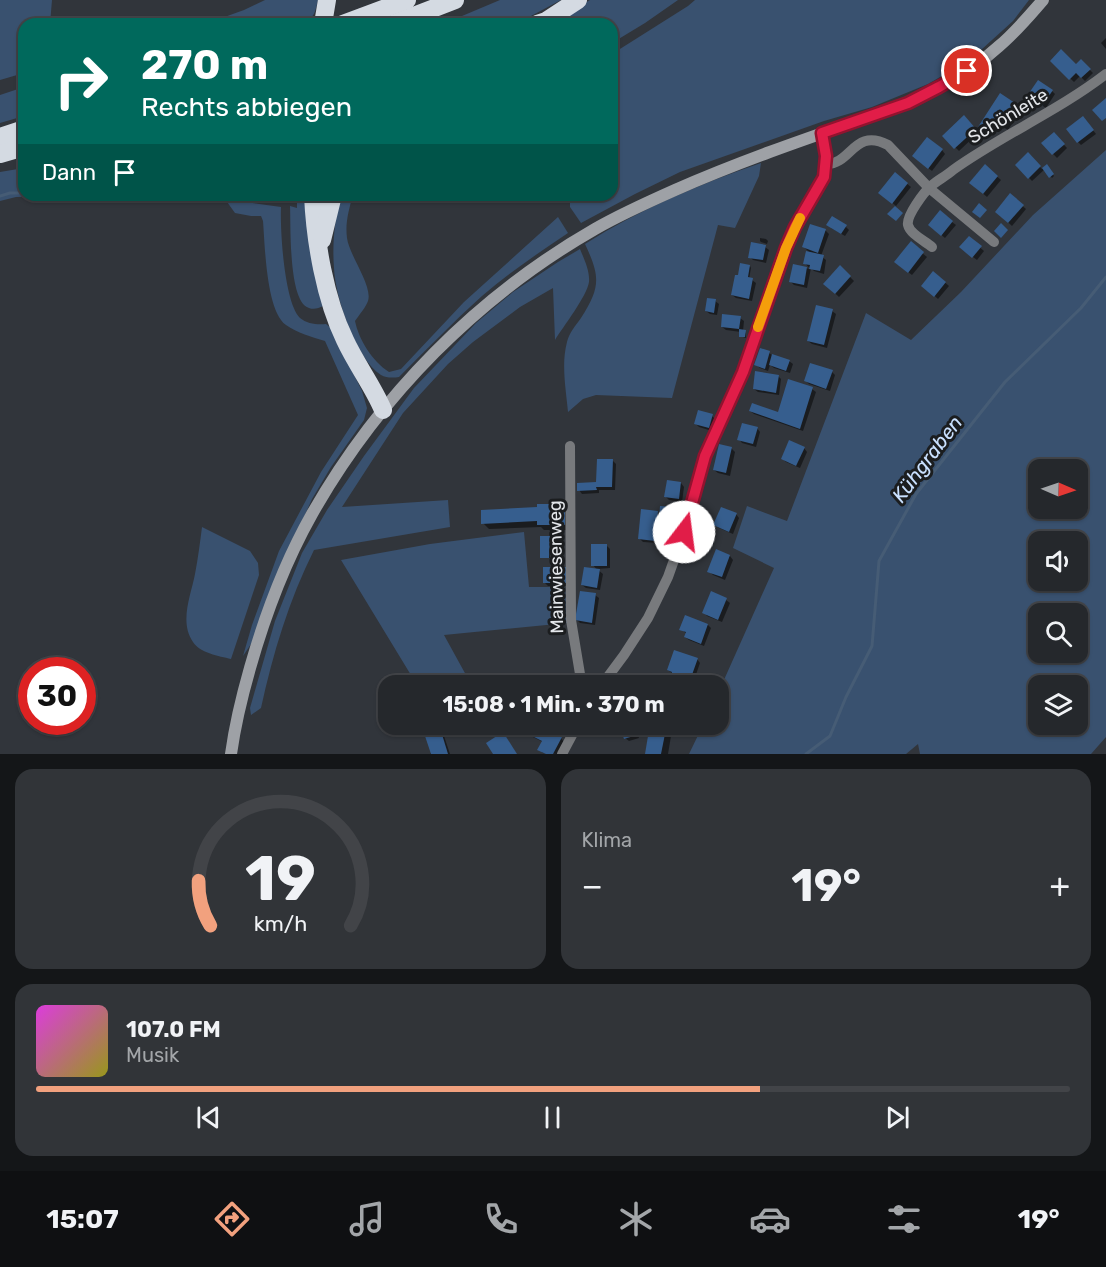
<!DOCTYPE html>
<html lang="de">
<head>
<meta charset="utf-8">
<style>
	:root { --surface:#25282c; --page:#313438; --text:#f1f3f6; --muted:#a3a6a9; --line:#424448; --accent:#f2a17e }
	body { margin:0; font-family:Rubik,sans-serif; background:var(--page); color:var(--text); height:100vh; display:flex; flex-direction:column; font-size:22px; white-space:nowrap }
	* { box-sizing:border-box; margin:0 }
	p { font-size:20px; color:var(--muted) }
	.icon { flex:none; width:33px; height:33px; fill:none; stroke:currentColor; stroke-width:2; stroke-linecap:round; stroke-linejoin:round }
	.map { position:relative; height:754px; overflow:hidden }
	.sheet { display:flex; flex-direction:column; gap:15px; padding:15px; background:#141618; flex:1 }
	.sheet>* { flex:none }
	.top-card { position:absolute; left:18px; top:18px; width:600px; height:183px; border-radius:18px; box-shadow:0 2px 4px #0004,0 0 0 2px var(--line); background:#00695c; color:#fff; overflow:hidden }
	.needle { width:39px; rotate:92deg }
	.buttons { position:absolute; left:1028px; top:459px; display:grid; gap:12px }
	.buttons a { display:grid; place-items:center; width:60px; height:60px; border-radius:12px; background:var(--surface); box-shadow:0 2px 4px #0004,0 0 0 2px var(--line); font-size:30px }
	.speed { position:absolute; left:18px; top:657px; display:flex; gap:12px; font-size:30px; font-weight:700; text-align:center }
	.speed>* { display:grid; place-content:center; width:78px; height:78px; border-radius:50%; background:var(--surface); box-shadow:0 2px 4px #0004,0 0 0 2px var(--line); line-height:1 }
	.speed .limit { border:9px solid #d22; background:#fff; color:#111 }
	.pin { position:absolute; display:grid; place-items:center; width:51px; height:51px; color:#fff; margin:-26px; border:3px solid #fff; border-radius:50%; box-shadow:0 2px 6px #0007 }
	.me { position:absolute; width:66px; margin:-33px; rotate:15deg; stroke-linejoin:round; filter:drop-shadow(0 0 4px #0008) }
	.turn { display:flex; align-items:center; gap:21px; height:126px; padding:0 24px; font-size:27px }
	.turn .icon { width:78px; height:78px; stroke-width:2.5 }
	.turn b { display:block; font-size:42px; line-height:51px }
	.then { display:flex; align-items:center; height:57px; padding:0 24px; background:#0003; gap:12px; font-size:22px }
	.big { font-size:45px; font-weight:700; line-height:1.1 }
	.sheet .card { flex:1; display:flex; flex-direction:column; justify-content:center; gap:9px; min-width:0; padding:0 21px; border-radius:18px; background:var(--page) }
	.sheet .dial { align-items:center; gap:0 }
	.dial svg { height:156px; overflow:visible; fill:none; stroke:var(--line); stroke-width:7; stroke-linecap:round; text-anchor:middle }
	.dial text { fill:var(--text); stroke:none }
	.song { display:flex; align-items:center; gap:18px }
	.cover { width:72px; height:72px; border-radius:9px; background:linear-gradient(135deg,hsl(300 70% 55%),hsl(60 70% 35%)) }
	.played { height:6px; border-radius:3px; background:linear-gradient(90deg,var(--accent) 70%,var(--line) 70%) }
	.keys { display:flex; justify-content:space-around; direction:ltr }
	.heat { display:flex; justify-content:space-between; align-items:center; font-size:33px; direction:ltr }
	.sheet .tiles { flex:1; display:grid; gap:15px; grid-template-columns:1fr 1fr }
	.card:last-child { grid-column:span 2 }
	.trip { position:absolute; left:378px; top:675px; width:351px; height:60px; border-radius:18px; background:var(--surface); box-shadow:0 2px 4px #0004,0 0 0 2px var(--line); font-weight:700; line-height:60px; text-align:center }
	.tabs { display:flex; height:96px; justify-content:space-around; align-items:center; background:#0f1012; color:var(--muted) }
	.tabs .icon { width:42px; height:42px }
	.tabs .active { color:var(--accent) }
	.tabs b { font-size:27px; color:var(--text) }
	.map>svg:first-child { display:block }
</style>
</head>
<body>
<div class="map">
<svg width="1106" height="754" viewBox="0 0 1106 754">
	<rect width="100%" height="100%" fill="#31353b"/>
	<g fill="#39516f" fill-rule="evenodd">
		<path d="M0 0H52L50 24H24V73L0 80Z"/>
		<path d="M265 0H318C314 17 314 18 297 24H205L244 10Z"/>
		<path d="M500 0H561L516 24H443Z"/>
		<path d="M590 0H678L645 23 612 43V24H548Z"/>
		<path d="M695 0H1029L1013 21 971 59 928 84 872 107 824 121 680 172 635 194 581 223 570 207V195H612V54L688 6Z"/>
		<path d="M24 87V116L0 123V95Z"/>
		<path d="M1106 150V737L1091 754H920L918 744 906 754H689L703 725 718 724 719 691 774 568 733 548 747 506 787 521 866 313 911 340 961 292 1033 215ZM1038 470H1077V508H1038ZM1038 542H1077V580H1038ZM1038 614H1077V652H1038ZM1038 686H1077V724H1038Z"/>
		<path d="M761 163 759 176 735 228 718 225 672 398 596 395 583 399 568 412C566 390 561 364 567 342 569 333 576 325 581 318 601 287 600 276 585 244 640 209 700 184 761 163Z"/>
		<path d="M24 168V195H108L16 197 0 201V172Z"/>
		<path d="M222 195H235L239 201 281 207C280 229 284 302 300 318 307 324 318 325 326 324L331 328 362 391 367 408 364 420 331 467 312 499 272 589 253 641 243 656 252 625 279 551 321 472 358 415 325 341C312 337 297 333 286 325 266 311 265 245 263 221L261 216H251L235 213Z"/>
		<path d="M297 195H305L323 306C319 308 314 310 309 308 288 302 291 225 290 206L297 208Z"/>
		<path d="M340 195H353C349 209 345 223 347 238 349 255 373 286 368 301 366 307 359 315 355 321 359 340 372 361 389 372L401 369 464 302 558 217 568 233C538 253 509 273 482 296 453 322 426 350 399 377 393 378 386 378 381 375 356 359 335 297 334 268 332 242 335 221 340 195Z"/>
		<path d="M580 249C584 259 590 271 589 282 587 296 563 327 555 340L553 288 520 307 473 342 448 364 403 413 342 507 448 500 450 527 314 550C289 600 273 653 261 708L251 715 250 708 275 621 302 553 327 510 364 456 414 388 476 323 513 292 558 262Z"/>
		<path d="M202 527 250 551 258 563 259 575 231 659C219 656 200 653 193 642 179 622 191 595 195 574 198 558 200 543 202 527Z"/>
		<path d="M524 532 529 587H565L567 623 444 635 466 675 452 685H417L341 560 430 544Z"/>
	</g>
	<g fill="#0007">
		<path d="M1106 38V49L1101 43Z"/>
		<path d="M1052 61 1076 66 1081 61 1093 73 1085 81 1080 76 1074 82Z"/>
		<path d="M1052 91 1055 94 1046 108 1032 99Z"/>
		<path d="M1000 95 1021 110 1008 130 998 124 991 136 980 127Z"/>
		<path d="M964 118 978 133 959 151 944 136Z"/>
		<path d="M1086 121 1096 134 1081 145 1078 142Z"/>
		<path d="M1054 134 1067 148 1057 158 1043 143Z"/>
		<path d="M942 150 945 154 932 171 917 159Z"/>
		<path d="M1028 155 1042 169 1047 166 1054 176 1052 178 1045 169 1032 181 1017 165Z"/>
		<path d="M985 166 1001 180 987 197 971 183Z"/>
		<path d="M895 174 911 187 896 206 884 196Z"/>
		<path d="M1011 196 1026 209 1012 226 997 212Z"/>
		<path d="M952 222 956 225 945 238 933 228Z"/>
		<path d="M811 225 826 231 829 234 821 256 826 260 824 274 814 271 811 268 807 288 794 285 791 282 794 266 810 269 805 263 811 254 804 247Z"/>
		<path d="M846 227 849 230 845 236 831 228Z"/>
		<path d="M760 238 766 239 768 241 767 244 761 242 760 241Z"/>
		<path d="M969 238 984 251 977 260 965 251Z"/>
		<path d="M911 244 927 257 912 275 900 266Z"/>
		<path d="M765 247 769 250 766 263 753 260 750 257Z"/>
		<path d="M750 266 751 268 749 279 752 280 756 283 752 301 736 298 732 295Z"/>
		<path d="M840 267 854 281 839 297 825 284Z"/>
		<path d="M934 273 949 286 938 299 927 289Z"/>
		<path d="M715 301 719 304 717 315 710 314 706 311Z"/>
		<path d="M832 311 836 314 827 348 812 344 808 341Z"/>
		<path d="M740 318 744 321 743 331 746 333V338L740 336 741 332 726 330 722 327Z"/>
		<path d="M769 353 772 355 789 361 793 364 790 373 774 368 770 365 768 371 760 368 756 365Z"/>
		<path d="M832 372 835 375 830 391 809 384 805 380Z"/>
		<path d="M778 376 781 379 779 395 758 392 754 389Z"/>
		<path d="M812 389 816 392 803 431 754 414 750 411 779 414Z"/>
		<path d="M712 416 715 419 712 431 699 427 696 424Z"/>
		<path d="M757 428 760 432 756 447 742 443 739 439Z"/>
		<path d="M731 448 735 452 730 476 718 473 714 470Z"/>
		<path d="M804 448 807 452 800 468 786 462 783 459Z"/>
		<path d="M612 460 616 464 615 490H599V493L582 494 579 490 598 483Z"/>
		<path d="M681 483 684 487 682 502 669 500 666 497Z"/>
		<path d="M564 506 570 511V530H544L541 527 489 529 483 523Z"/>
		<path d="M675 508 676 509 675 520 661 519 658 543 643 542 639 538 657 513 661 516Z"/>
		<path d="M736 514 739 518 733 534 719 528 715 525Z"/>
		<path d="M550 537 551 538 550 558H543L542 557Z"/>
		<path d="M606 545 610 549V568L597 569 603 574 600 590 586 588 582 585 598 571 593 565Z"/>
		<path d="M730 556 733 560 725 580 713 575 709 571Z"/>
		<path d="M565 569 569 586H548L544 582Z"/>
		<path d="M595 595 599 598 595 625 580 623 577 620Z"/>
		<path d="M726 600 730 603 722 622 707 616 704 612Z"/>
		<path d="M708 625 711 628 704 646 689 640 685 637 687 634 681 629Z"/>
		<path d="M697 659 700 663 692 686H669L673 674 668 670Z"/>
		<path d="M540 724 548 728 551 732 550 733 561 738 564 742 558 754 543 753 539 749 543 742 527 734 524 731Z"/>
		<path d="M582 724H596L590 734 580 727Z"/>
		<path d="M621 724H634L639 738 629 741 625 738Z"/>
		<path d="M666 725 672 730 668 754H647Z"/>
		<path d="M441 733 444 736 450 754H430L432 753Z"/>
	</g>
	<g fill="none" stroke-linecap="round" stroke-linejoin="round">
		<g stroke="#465c75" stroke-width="3">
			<path d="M0 196 10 193H24"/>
			<path d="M806 754 830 736 846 697 872 646 879 561 916 494 1005 382 1081 308 1106 277"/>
		</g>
	</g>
	<g fill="#365e8e">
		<path d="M1061 49 1076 64 1081 59 1091 69 1081 78 1076 73 1069 80 1050 61Z"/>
		<path d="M1038 80 1053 90 1042 106 1027 96Z"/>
		<path d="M1000 93 1018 105 1004 128 994 122 987 133 978 127Z"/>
		<path d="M1106 98V118L1102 121 1092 110Z"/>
		<path d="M964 115 976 129 954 149 942 136Z"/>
		<path d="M1083 116 1094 130 1077 143 1066 129Z"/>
		<path d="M1054 132 1065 144 1052 155 1041 143Z"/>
		<path d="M927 137 943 149 928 169 912 156Z"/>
		<path d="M1028 152 1041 166 1028 179 1015 165Z"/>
		<path d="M985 164 998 176 983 194 969 183Z"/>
		<path d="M1047 164 1054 174 1049 178 1042 168Z"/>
		<path d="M895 172 908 183 892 204 878 193Z"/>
		<path d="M1010 193 1024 205 1008 223 995 212Z"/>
		<path d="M979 203 987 210 980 218 972 212Z"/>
		<path d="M895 206 903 213 896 221 887 214Z"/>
		<path d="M940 210 953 221 941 236 928 225Z"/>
		<path d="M832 216 847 225 841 234 826 225Z"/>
		<path d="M1001 223 1008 230 1001 238 994 231Z"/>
		<path d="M810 224 826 229 818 253 802 247Z"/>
		<path d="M969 236 982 246 972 258 959 247Z"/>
		<path d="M911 241 924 252 908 273 894 262Z"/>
		<path d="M751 242 766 245 763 260 748 258Z"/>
		<path d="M806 251 824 255 820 271 809 269 810 265 803 264Z"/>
		<path d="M740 263 750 265 748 277 753 278 749 299 731 295 735 275H738Z"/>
		<path d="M793 264 807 267 804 285 789 282Z"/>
		<path d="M840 265 851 276 835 294 823 284Z"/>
		<path d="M933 271 946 282 934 297 921 286Z"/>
		<path d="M707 298 716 299 714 313 705 311Z"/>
		<path d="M816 305 833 309 824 345 807 341Z"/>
		<path d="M722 314 741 316 739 329 746 330 745 337H739V329L721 327Z"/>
		<path d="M760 348 770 351 765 369 754 365Z"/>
		<path d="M772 354 790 360 786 371 769 365Z"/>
		<path d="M810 363 833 370 826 389 804 381Z"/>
		<path d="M755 371 779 375 776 393 753 389Z"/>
		<path d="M788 379 813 387 800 429 749 411 752 403 778 412Z"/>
		<path d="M698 410 713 414 709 428 694 424Z"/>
		<path d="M742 423 758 427 753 444 737 440Z"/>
		<path d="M789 440 805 447 796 466 781 459Z"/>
		<path d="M719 444 732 447 726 473 713 470Z"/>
		<path d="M597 459H613L612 487H596L597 490 577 491V483L596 482Z"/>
		<path d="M667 480 681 482 679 499 664 497Z"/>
		<path d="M537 504H565V525H537V521L481 524V510L537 507Z"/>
		<path d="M660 506 675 507V519L659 518Z"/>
		<path d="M721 507 737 513 729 532 713 525Z"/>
		<path d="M641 509 658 511 655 541 638 539Z"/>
		<path d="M540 536H550L549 558H540Z"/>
		<rect x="591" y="544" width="16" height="22"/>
		<path d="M716 549 730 555 722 577 707 572Z"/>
		<rect x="543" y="567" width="23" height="16"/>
		<path d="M584 567 600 569 597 588 581 585Z"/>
		<path d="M580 591 596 593 592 623 575 620Z"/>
		<path d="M711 591 727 598 718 620 702 613Z"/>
		<path d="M685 615 708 624 701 644 684 637 686 632 679 630Z"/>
		<path d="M674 650 698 658 688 686H667L672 672 667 670Z"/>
		<path d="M525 724H543L548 727 547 730 562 737 553 754H546L537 750 542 741 522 731Z"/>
		<path d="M619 724H633L637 735 624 739Z"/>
		<path d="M650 724H667L661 754H645Z"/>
		<path d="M441 731 448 754H431L425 736Z"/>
		<path d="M503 732 517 754H493L486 743Z"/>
	</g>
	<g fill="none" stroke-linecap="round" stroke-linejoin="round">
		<g stroke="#787a7d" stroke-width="10">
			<path d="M826 164C851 165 854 127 888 145L929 188 994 242"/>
			<path d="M932 247C925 241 910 234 908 225 906 216 924 192 931 186 938 180 946 176 953 170 1002 135 1058 111 1106 74"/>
			<path d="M570 446 571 620 582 686"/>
			<path d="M601 686 624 655 648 618 668 577 684 532 705 456 743 372 786 247 795 227 824 177 826 156 822 133"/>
			<path d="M562 754 578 724"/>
		</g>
		<path stroke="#9ea1a6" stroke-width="12" d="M231 754C235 725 242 696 250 668 265 615 285 562 312 514 379 396 478 296 595 229 621 214 648 202 675 190 743 160 814 136 886 111 926 96 966 76 998 47 1015 33 1029 16 1043 0"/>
		<g stroke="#d4dae2" stroke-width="18">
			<path d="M323 24 327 0"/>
			<path d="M343 24 407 0"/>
			<path d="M393 24 455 0"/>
			<path d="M537 24 546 21 578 0"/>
			<path d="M0 137 24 129"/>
			<path d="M0 154 24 147"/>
			<path d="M313 195C315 241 325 299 345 340 356 364 373 386 383 410"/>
			<path d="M322 240 333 195"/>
		</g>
	</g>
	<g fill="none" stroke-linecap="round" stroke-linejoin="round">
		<g stroke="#92132f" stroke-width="15">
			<path id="route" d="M684 532 705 456 743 372 786 248 795 227 824 177 826 156 822 133 908 103 939 87 967 71"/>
		</g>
		<use href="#route" stroke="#e11d48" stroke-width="10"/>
		<path stroke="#f59e0b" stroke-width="10" d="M758 327 786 248 800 218"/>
	</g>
	<g text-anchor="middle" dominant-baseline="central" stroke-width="6" stroke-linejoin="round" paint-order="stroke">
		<g font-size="18" fill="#e4e7eb" stroke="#1b1d1f">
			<text transform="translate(1008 116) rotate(-31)">Schönleite</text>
			<text transform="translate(556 567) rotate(-91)">Mainwiesenweg</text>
		</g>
		<g font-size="20" font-style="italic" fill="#cae1ff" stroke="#1b1d1f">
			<text transform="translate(927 459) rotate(-53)">Kühgraben</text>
		</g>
	</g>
</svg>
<div class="buttons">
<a><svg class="needle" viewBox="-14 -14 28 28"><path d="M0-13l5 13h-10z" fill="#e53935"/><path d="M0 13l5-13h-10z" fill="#a3a6a9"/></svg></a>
<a><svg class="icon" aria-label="sound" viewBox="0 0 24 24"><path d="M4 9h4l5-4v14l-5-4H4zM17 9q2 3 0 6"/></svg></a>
<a><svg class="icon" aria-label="search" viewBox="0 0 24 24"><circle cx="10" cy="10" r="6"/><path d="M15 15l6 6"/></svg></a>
<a><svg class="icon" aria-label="layers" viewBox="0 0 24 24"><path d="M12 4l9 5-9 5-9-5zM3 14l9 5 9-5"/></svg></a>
</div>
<div class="speed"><div class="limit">30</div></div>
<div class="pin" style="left:967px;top:71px;background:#d93025"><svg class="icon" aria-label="arrive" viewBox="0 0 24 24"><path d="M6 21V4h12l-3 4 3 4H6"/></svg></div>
<svg class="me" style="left:684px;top:532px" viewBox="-20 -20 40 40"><circle r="19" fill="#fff"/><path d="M0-13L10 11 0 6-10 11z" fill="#e11d48"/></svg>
<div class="trip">15:08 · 1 Min. · 370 m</div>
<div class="top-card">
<div class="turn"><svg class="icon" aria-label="right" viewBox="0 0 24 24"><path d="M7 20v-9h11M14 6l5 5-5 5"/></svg><div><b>270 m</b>Rechts abbiegen</div></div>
<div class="then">Dann<svg class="icon" aria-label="arrive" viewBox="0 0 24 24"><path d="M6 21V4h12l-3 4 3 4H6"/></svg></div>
</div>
</div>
<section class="sheet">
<div class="tiles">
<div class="card dial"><svg viewBox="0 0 100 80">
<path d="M14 69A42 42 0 1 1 86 69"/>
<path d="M14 69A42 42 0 0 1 8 46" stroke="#f2a17e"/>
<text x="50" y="56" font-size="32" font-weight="700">19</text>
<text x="50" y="72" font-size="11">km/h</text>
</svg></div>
<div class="card"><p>Klima</p>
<div class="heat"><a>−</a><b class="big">19°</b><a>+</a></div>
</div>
<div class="card">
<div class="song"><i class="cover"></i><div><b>107.0 FM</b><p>Musik</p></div></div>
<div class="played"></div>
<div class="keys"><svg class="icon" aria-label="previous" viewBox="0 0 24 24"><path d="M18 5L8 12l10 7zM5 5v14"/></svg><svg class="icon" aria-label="pause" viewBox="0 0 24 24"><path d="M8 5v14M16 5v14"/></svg><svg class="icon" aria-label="next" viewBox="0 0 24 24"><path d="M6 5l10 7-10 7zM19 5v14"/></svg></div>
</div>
</div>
</section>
<nav class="tabs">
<b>15:07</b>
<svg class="icon active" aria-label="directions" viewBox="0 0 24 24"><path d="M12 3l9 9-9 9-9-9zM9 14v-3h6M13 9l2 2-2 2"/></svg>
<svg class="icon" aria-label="music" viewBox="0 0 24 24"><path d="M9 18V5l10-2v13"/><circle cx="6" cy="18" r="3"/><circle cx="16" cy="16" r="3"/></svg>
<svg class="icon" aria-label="phone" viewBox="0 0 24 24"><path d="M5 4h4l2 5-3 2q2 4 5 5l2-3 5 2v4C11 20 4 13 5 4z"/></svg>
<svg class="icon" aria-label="climate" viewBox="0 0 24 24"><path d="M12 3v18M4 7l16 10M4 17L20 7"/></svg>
<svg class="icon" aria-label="car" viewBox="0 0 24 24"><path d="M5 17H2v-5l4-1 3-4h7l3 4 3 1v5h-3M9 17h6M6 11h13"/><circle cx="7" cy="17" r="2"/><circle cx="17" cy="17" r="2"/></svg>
<svg class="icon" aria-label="filters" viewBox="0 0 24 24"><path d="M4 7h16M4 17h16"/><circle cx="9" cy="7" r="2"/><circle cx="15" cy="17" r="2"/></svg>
<b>19°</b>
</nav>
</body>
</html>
